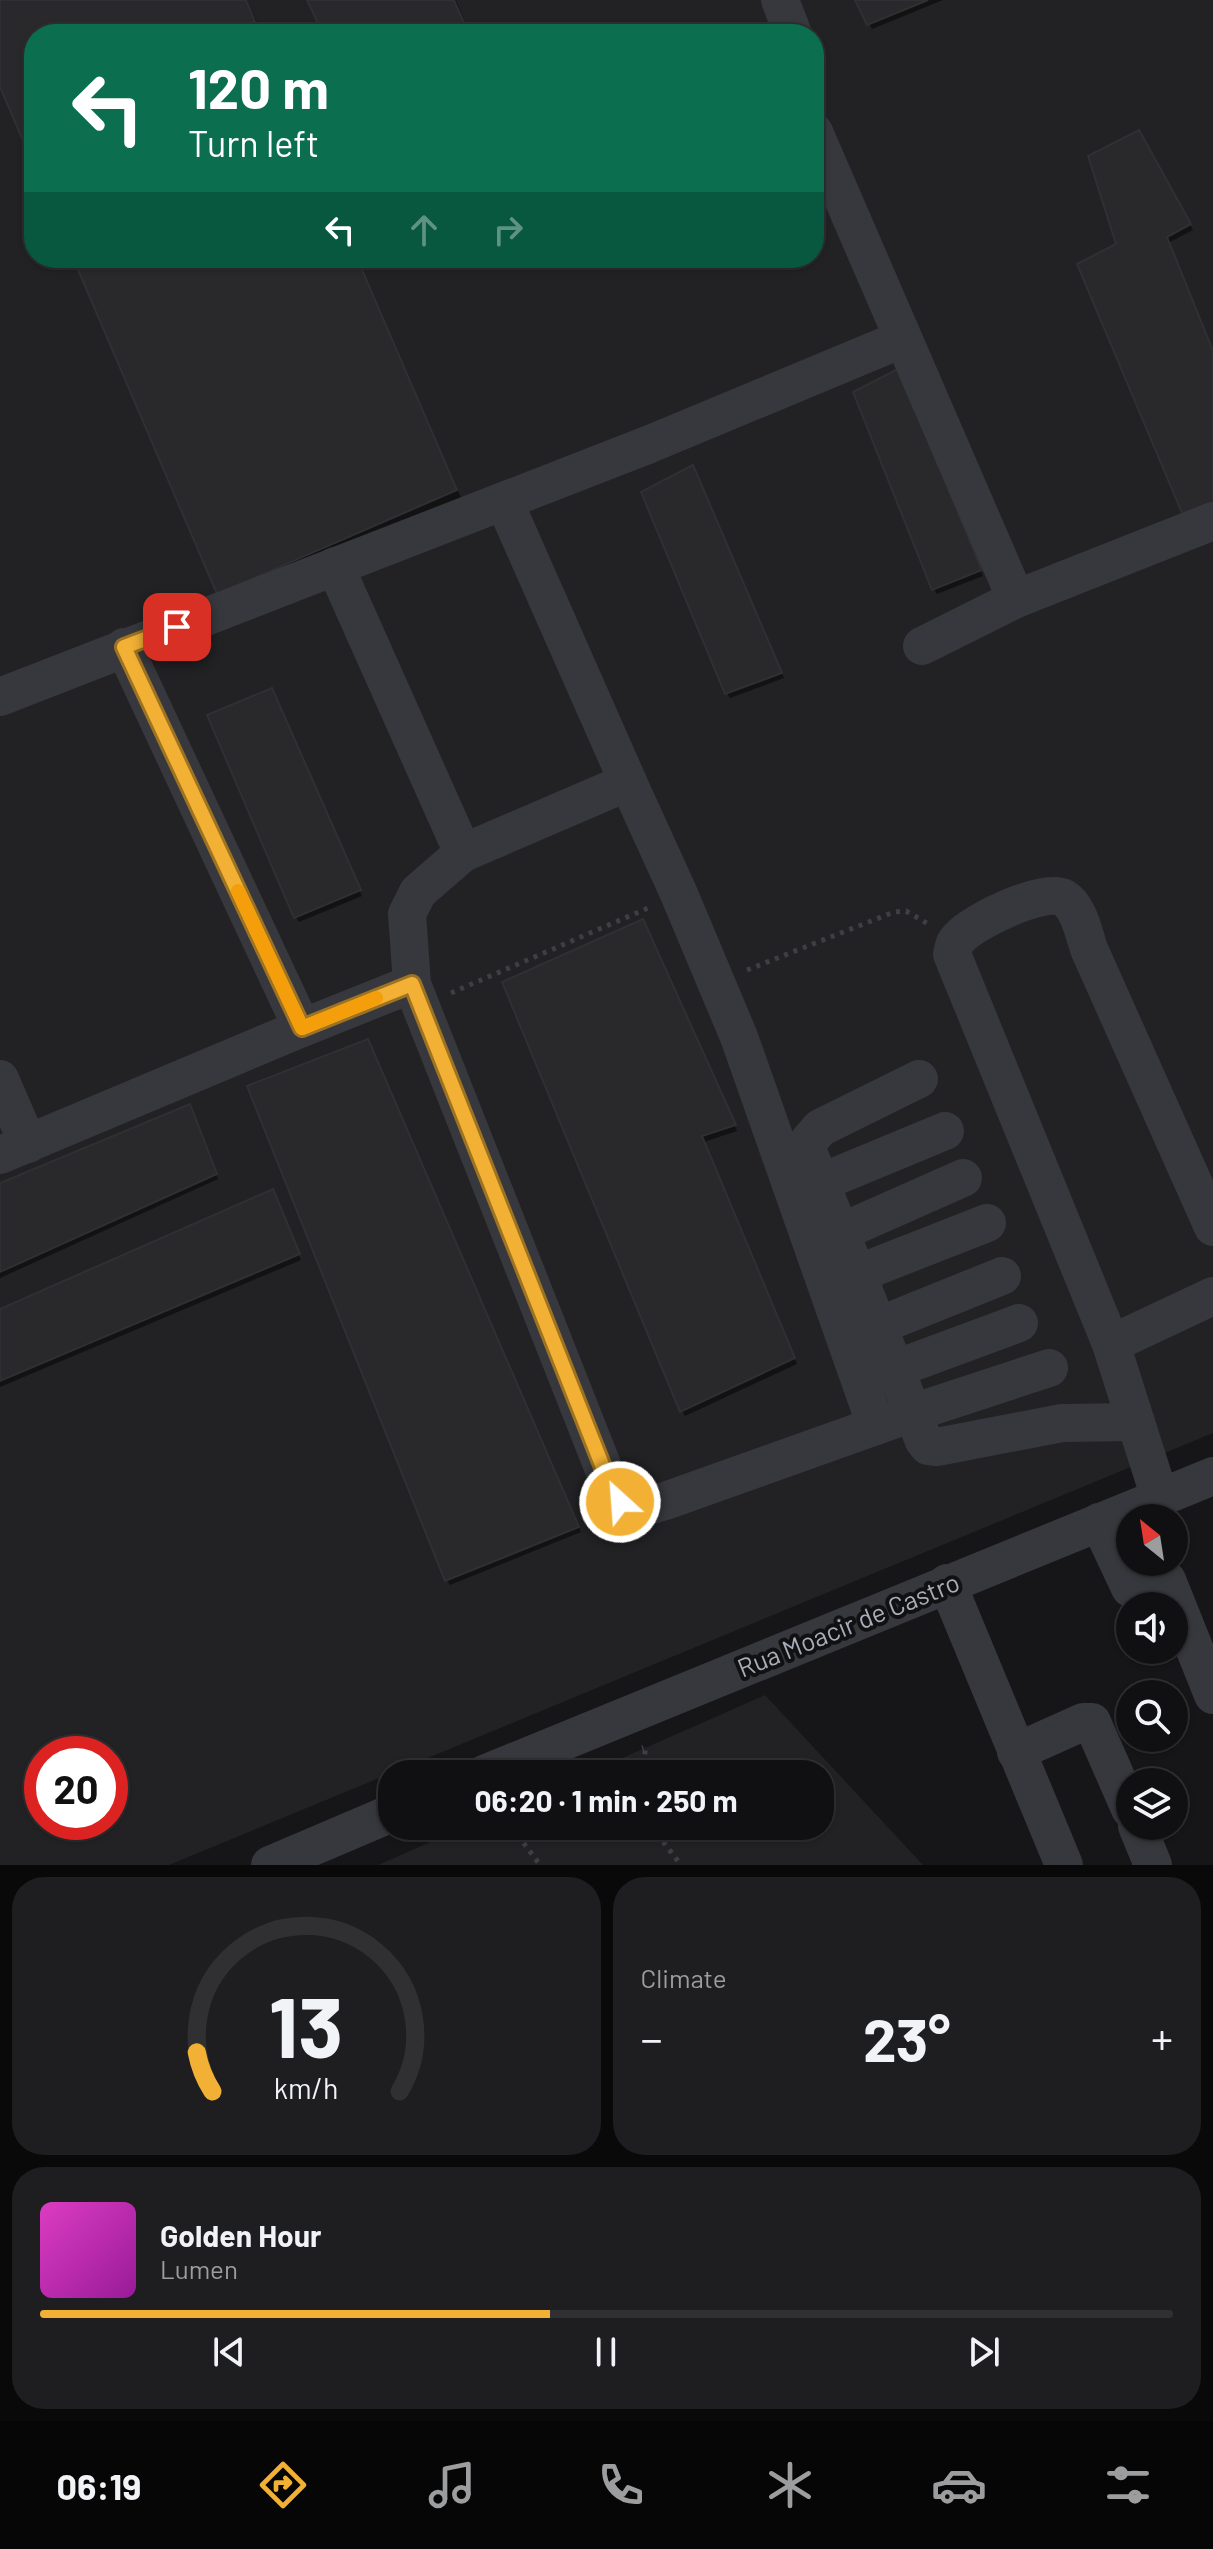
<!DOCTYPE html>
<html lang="en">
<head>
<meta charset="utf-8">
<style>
	:root { --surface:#101012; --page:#1e1e20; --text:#f1f3f6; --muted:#9c9d9f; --line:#303032; --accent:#f2b134 }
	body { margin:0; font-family:Barlow,sans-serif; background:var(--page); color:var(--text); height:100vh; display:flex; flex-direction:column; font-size:30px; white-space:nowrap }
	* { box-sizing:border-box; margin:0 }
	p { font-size:26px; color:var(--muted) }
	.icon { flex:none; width:44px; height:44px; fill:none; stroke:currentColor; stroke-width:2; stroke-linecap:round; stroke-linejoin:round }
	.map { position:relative; height:1865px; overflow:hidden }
	.sheet { display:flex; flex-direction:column; gap:12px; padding:12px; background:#09090a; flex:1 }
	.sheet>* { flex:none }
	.guide { position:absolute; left:24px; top:24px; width:800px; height:244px; border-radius:32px; box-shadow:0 2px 6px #0004,0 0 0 2px var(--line); background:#0b6e4f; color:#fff; overflow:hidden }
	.needle { width:52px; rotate:330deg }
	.tools { position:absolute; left:1116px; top:1504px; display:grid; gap:16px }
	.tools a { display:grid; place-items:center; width:72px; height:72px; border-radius:50%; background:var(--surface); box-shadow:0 2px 6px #0004,0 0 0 2px var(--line); font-size:40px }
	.speed { position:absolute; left:24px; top:1736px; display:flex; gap:16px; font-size:40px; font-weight:700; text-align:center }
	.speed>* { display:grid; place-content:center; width:104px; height:104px; border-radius:50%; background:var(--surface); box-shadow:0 2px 6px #0004,0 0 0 2px var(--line); line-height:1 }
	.speed .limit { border:12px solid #d22; background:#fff; color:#111 }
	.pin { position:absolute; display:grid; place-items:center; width:68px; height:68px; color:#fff; margin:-34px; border-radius:16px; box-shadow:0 4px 12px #0006 }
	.me { position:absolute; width:88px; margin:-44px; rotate:334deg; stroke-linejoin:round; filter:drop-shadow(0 0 6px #0008) }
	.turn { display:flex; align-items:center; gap:28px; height:168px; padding:0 32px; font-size:36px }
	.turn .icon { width:104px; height:104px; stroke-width:2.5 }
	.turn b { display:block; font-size:56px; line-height:68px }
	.lanes { display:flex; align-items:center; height:76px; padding:0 32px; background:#0003; justify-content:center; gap:40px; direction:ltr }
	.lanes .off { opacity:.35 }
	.big { font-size:60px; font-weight:700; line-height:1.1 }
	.sheet .widget { flex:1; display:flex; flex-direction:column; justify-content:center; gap:12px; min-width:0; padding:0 28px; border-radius:32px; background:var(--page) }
	.sheet .dial { align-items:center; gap:0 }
	.dial svg { height:208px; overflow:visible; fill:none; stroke:var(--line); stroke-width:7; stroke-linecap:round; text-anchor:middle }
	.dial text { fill:var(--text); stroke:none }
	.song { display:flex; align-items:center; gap:24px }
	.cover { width:96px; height:96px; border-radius:12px; background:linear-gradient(135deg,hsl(310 70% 55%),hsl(300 70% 35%)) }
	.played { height:8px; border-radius:4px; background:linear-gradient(90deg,var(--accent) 45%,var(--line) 45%) }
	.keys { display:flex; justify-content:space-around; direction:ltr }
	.heat { display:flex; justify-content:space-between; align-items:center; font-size:44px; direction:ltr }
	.sheet .tiles { flex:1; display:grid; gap:12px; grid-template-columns:1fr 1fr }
	.widget:last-child { grid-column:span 2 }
	.trip { position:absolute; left:378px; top:1760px; width:456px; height:80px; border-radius:32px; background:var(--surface); box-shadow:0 2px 6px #0004,0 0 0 2px var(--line); font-weight:700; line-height:80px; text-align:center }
	.tab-bar { display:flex; height:128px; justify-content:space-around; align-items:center; background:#060607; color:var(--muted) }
	.tab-bar .icon { width:56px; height:56px }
	.tab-bar .active { color:var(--accent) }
	.tab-bar b { font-size:36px; color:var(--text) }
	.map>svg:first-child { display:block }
</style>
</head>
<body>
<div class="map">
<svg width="1213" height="1865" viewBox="0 0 1213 1865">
	<rect width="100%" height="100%" fill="#161618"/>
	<g fill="#222225" fill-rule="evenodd">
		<path d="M0 0H1213V1433L169 1865H0ZM34 34H814V258H34ZM42 1754H110V1822H42Z"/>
		<path d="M765 1695 923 1865H378L467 1826H820V1774H586Z"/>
	</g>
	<g fill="#0007">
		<path d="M0 0H247L262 34H34V161L0 82Z"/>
		<path d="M310 0H456L470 34H325Z"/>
		<path d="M858 0H943L872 29Z"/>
		<path d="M1139 133 1193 230 1168 243 1213 353 1119 245Z"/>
		<path d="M76 258H358L468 514 233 616Z"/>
		<path d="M900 377 983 576 937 594 934 589Z"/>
		<path d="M695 473 784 678 730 698 727 693Z"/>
		<path d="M274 696 362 896 299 922 296 917Z"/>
		<path d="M645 927 737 1131 704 1142 797 1364 685 1416 682 1411Z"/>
		<path d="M371 1046 581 1532 450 1585 447 1580Z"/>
		<path d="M192 1112 218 1179 0 1278V1185Z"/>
		<path d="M275 1197 301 1260 0 1387V1312Z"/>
	</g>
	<g fill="#29292c" stroke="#303034" stroke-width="2">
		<path d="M0 0H246L260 34H34V166L0 87Z"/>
		<path d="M307 0H454L469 34H323Z"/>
		<path d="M855 0H928L867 25Z"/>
		<path d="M1139 130 1191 224 1167 237 1213 351V506L1185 520 1077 264 1116 244 1088 156Z"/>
		<path d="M73 258H357L457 490 217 594Z"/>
		<path d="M898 369 982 570 932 590 853 392Z"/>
		<path d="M693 465 782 673 725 694 641 492Z"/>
		<path d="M272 688 361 890 294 918 207 715Z"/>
		<path d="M643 919 736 1125 702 1136 795 1358 680 1412 502 982Z"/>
		<path d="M368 1039 579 1527 445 1581 247 1086Z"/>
		<path d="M190 1104 217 1174 0 1272V1183Z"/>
		<path d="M273 1189 300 1254 0 1381V1309Z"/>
	</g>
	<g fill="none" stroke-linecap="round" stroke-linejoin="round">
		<g stroke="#3d3f44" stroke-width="5" stroke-dasharray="4 6" stroke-linecap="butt">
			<path d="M747 970 894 912 906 911 930 925"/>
			<path d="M451 993 648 908"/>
			<path d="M641 1774 646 1747 642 1748"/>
			<path d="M499 1826 523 1842 540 1865"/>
			<path d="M651 1826 681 1865"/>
		</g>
		<g stroke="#37383d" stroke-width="38">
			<path d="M780 0 793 34"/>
			<path d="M814 132 1016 599"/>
			<path d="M504 501 628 782 463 853 418 892 407 914 412 984 610 1485 620 1502 635 1510 668 1500 912 1413 1049 1368"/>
			<path d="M335 566 463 853"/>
			<path d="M922 646 1016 599 1213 521"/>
			<path d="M0 697 650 444 902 339"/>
			<path d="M628 782 679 894 739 1037 876 1426"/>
			<path d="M302 1028 412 984"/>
			<path d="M0 1079 28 1144"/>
			<path d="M919 1079 820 1128 808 1142 809 1154 924 1441 928 1446 937 1447 1062 1423 1136 1422"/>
			<path d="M0 1155 302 1028 124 647"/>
			<path d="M822 1182 945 1131"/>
			<path d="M841 1232 963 1178"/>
			<path d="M857 1274 987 1223"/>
			<path d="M878 1326 1002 1276"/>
			<path d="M1111 1344 1213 1296"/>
			<path d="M895 1369 1019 1323"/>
			<path d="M1160 1498 1111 1344 952 954C954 946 954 942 960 937 974 921 1045 887 1064 898 1079 907 1084 934 1089 949L1213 1227"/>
			<path d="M1099 1522 1130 1588 1161 1575 1167 1580 1213 1695"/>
			<path d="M947 1583 1064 1865"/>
			<path d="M1016 1752 1083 1722H1092L1130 1809"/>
			<path d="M484 1774 1213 1476"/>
			<path d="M1137 1826 1153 1865"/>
			<path d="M270 1865 392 1813"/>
		</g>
	</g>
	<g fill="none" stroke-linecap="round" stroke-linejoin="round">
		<g stroke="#9d7322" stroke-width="20">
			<path id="route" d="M177 627 124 647 302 1028 412 984 610 1485 620 1502"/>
		</g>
		<use href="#route" stroke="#f2b134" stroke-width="14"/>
		<path stroke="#f59e0b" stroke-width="14" d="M238 891 302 1028 376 998"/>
	</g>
	<g text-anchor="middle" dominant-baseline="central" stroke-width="8" stroke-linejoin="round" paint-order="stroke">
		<g font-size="26" fill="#a8adb8" stroke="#111113">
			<text transform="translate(848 1624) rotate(-22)">Rua Moacir de Castro</text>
		</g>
	</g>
</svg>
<div class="tools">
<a><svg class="needle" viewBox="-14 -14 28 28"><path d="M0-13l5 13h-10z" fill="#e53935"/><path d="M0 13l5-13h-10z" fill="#9c9d9f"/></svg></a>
<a><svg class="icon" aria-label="sound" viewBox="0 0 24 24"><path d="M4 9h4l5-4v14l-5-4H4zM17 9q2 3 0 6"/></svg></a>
<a><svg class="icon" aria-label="search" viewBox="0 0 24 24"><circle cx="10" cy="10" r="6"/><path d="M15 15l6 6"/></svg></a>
<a><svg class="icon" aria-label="layers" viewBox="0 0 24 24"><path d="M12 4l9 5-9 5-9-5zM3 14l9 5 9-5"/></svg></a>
</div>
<div class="speed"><div class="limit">20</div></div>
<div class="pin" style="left:177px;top:627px;background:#d93025"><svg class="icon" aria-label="arrive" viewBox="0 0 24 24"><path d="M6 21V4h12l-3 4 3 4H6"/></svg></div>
<svg class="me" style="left:620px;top:1502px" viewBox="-20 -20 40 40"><circle r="17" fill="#f2b134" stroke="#fff" stroke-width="3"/><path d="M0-11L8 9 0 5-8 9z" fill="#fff"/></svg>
<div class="trip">06:20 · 1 min · 250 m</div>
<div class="guide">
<div class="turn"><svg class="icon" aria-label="left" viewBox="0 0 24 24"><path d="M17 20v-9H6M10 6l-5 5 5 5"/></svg><div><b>120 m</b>Turn left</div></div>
<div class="lanes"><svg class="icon" aria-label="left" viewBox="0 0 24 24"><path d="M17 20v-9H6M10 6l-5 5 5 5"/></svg><svg class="icon off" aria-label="ahead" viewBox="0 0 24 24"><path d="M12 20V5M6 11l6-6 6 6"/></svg><svg class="icon off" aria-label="right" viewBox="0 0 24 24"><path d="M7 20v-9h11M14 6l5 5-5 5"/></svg></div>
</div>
</div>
<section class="sheet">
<div class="tiles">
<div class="widget dial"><svg viewBox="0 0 100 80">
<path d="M14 69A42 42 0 1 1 86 69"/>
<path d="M14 69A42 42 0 0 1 8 54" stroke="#f2b134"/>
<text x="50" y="56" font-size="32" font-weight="700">13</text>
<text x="50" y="72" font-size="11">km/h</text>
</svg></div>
<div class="widget"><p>Climate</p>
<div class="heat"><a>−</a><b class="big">23°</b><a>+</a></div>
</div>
<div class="widget">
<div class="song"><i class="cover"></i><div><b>Golden Hour</b><p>Lumen</p></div></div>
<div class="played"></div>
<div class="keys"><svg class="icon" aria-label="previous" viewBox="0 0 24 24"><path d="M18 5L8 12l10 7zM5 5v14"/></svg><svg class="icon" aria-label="pause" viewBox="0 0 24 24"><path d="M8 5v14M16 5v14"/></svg><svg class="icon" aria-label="next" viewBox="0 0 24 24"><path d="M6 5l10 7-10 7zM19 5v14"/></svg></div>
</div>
</div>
</section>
<nav class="tab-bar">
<b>06:19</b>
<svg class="icon active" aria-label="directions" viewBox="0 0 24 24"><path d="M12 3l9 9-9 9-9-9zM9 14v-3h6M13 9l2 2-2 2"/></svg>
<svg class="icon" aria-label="music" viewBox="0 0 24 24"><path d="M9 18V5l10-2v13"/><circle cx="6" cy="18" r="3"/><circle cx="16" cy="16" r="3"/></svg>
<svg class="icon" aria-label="phone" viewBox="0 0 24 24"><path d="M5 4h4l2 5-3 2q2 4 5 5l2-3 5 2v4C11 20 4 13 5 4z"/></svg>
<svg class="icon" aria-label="climate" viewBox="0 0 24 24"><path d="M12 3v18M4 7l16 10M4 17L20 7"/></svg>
<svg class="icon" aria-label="car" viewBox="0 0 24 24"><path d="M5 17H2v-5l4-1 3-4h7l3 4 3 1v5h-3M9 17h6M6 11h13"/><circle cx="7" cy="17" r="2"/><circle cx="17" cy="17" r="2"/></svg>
<svg class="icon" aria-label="filters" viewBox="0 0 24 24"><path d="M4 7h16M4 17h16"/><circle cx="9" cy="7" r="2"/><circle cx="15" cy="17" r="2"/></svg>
</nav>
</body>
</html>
